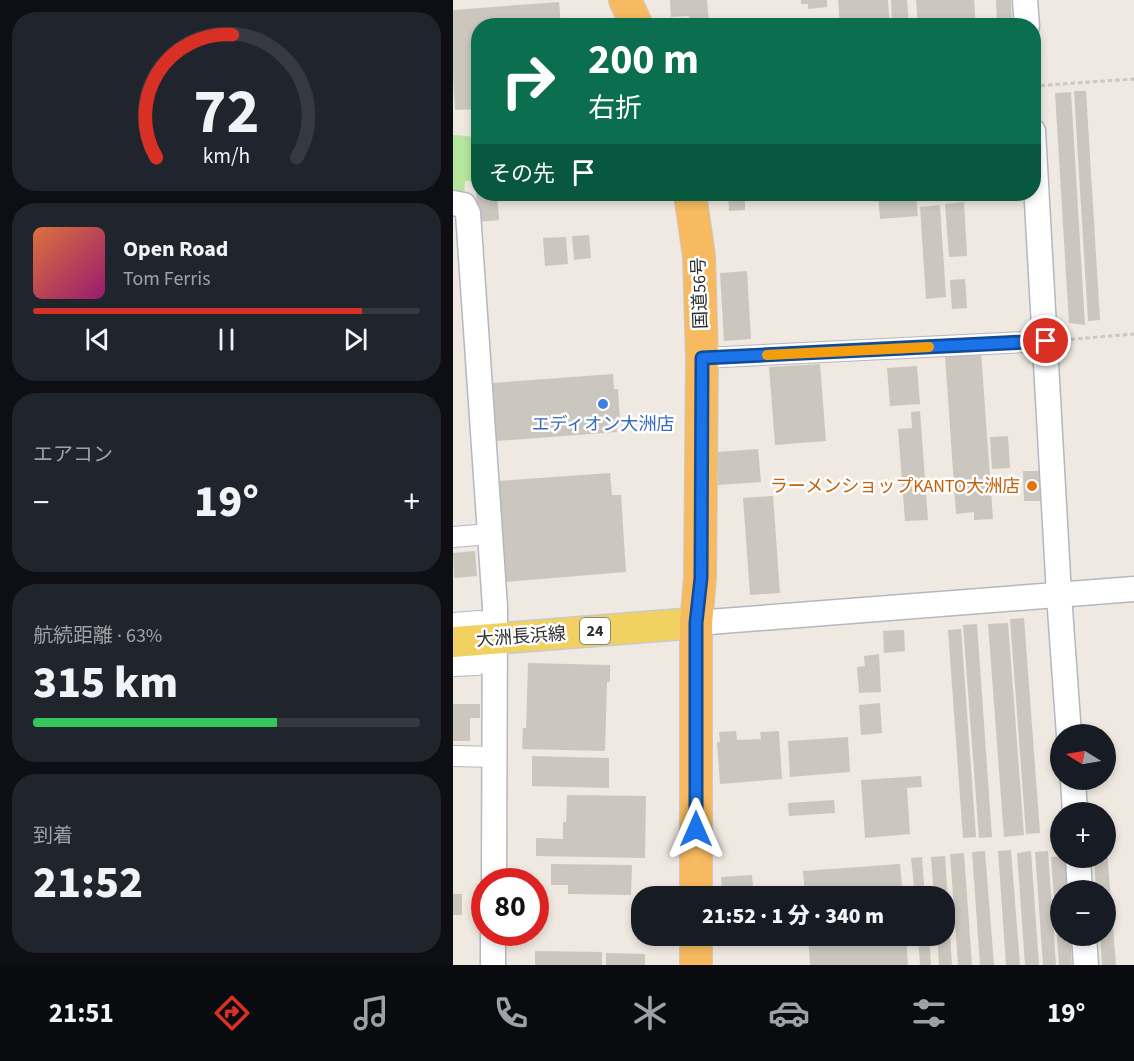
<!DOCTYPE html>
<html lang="ja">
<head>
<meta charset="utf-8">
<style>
	:root { --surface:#171b24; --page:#20242c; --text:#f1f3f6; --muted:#9ea1a6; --line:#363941; --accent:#d93025 }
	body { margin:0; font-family:"Source Sans 3","Noto Sans JP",sans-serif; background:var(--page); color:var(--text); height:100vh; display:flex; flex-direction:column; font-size:22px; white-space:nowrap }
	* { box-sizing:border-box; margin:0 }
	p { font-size:20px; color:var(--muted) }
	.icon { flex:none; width:33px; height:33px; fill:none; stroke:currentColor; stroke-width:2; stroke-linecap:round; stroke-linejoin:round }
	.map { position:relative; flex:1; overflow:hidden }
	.drawer { display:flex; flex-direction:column; gap:12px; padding:12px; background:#0d0f14; width:453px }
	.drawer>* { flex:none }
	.banner { position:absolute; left:18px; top:18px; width:570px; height:183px; border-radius:24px; box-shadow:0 3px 9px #0003; background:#0b6e4f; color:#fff; overflow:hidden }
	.needle { width:39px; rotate:281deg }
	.fabs { position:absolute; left:597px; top:724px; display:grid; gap:12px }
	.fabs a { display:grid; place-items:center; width:66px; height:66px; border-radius:50%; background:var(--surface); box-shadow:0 3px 9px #0003; font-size:30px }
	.speed { position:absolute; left:18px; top:868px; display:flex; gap:12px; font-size:30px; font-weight:700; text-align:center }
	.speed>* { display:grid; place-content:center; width:78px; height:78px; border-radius:50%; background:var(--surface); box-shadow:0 3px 9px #0003; line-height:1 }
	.speed .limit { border:9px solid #d22; background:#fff; color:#111 }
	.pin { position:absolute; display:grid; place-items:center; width:51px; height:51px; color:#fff; margin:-26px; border:3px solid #fff; border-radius:50%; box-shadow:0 2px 6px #0007 }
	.me { position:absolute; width:66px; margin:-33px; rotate:0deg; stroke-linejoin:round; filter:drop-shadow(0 0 4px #0008) }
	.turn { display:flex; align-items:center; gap:21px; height:126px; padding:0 18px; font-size:27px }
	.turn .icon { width:78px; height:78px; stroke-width:2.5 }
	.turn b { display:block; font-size:42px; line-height:51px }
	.then { display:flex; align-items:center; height:57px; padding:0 18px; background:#0003; gap:12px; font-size:22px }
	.big { font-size:45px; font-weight:800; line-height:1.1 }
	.drawer .widget { flex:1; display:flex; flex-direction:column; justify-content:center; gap:9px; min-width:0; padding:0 21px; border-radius:24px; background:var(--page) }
	.drawer .dial { align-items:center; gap:0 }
	.dial svg { height:156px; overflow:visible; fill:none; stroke:var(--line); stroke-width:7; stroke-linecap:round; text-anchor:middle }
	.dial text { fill:var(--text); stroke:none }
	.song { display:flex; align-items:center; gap:18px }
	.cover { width:72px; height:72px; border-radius:9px; background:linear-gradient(135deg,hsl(20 70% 55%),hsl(320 70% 35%)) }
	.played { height:6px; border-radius:3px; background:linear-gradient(90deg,var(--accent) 85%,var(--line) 85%) }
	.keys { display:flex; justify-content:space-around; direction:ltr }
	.heat { display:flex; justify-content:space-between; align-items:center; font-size:33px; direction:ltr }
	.charge { height:9px; border-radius:4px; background:linear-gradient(90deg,#34c759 63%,var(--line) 0) }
	.trip { position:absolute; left:178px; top:886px; width:324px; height:60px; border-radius:24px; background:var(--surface); box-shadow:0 3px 9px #0003; font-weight:800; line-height:60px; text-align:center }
	.tab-bar { display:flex; height:96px; justify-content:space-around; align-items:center; background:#090b0e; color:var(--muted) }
	.tab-bar .icon { width:42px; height:42px }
	.tab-bar .on { color:var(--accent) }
	.tab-bar b { font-size:27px; color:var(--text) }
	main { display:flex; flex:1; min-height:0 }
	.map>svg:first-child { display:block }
</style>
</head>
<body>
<main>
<section class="drawer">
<div class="widget dial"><svg viewBox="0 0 100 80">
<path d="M14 69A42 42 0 1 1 86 69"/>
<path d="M14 69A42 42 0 0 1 53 6" stroke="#d93025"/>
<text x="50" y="56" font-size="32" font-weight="700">72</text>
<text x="50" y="72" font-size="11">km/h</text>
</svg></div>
<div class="widget">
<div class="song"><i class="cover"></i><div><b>Open Road</b><p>Tom Ferris</p></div></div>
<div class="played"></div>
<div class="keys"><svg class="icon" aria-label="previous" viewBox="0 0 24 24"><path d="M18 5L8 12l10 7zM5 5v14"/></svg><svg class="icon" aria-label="pause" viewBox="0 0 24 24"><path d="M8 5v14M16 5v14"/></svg><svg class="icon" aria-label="next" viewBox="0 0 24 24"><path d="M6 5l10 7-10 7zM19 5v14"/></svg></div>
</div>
<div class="widget"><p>エアコン</p>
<div class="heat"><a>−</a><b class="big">19°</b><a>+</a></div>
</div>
<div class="widget"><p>航続距離 · 63%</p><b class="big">315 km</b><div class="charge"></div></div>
<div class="widget"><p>到着</p><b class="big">21:52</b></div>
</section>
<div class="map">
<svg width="681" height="965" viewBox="0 0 681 965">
	<rect width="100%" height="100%" fill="#efe9e1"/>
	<path fill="#b6e59e" d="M0 135 14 136 25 138V180L12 181 11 201 0 199Z"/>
	<g fill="#cbc7bf">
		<path d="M217 0H254L256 23 237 24 236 16 218 17Z"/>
		<path d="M348 0H374V7L355 9V4H348Z"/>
		<path d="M385 0H435L437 26H387Z"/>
		<path d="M438 0H454L456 26H439Z"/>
		<path d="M463 0H521L523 26H465Z"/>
		<path d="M543 0H558L559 26H544Z"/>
		<path d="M106 2 108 26H26V109L2 110 0 78V10Z"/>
		<path d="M621 91H633L647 320 635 321Z"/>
		<path d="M618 92 632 325 616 323 602 93Z"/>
		<path d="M26 190V194H44L46 220 25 222 23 191Z"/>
		<path d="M275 194H292V210L276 211Z"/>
		<path d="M425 194H463L465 216 427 219Z"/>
		<path d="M511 202 514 256 496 257 492 204Z"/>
		<path d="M487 205 493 297 473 299 467 207Z"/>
		<path d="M136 235 138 258 121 260 119 236Z"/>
		<path d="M113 237 115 264 92 266 90 238Z"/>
		<path d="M294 271 298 339 271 341 267 273Z"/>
		<path d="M512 279 514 308 499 309 497 280Z"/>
		<path d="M528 352 540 519 521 520V512L503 514 492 355Z"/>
		<path d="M367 364 373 441 322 445 316 367Z"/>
		<path d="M464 366 467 404 437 406 434 368Z"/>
		<path d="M160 374 161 389H165L167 419H163L164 432 44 441 39 383Z"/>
		<path d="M467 411 475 520 452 521 445 429 459 428 458 412Z"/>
		<path d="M555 436 557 468 539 469 537 437Z"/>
		<path d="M305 449 308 482 265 485 263 452Z"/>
		<path d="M570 471H587V501H571Z"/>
		<path d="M157 473 159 495H168L173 572 52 582 45 481Z"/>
		<path d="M320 496 327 593 297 595 290 498Z"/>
		<path d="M22 551 24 576 1 578 0 553Z"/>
		<path d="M571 618 587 833 573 834 557 619Z"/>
		<path d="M555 623 571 835 551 837 535 624Z"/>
		<path d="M524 624 539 837 526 838 510 625Z"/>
		<path d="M508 629 523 837 510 838 495 630Z"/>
		<path d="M451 630 452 651 431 653 430 631Z"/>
		<path d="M426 654 428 692 406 693 404 667 412 666 411 656Z"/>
		<path d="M75 663 157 665V682H154L152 751 69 749 70 728H73Z"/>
		<path d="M427 703 429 733 408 735 406 705Z"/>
		<path d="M0 704H27V718H17V741H0Z"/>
		<path d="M283 731 284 740 308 739 307 732 326 731 329 779 267 784 264 742H267L266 732Z"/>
		<path d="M395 737 397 772 337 777 335 741Z"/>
		<path d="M79 756 156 758V788L79 786Z"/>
		<path d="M468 776 469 787 454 788 457 834 412 838 408 780Z"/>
		<path d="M114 795 193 796 192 858 83 856V838L110 839V822H113Z"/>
		<path d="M381 800 382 813 336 816 335 803Z"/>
		<path d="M558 850 567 965H553L545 851Z"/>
		<path d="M652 850H654L663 965H649L647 936H652V891H643L641 858H652Z"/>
		<path d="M532 851 541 965H527L519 852Z"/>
		<path d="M578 851 586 965H572L564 853Z"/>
		<path d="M595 851 603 965H590L582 852Z"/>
		<path d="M511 853 519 965H505L497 854Z"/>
		<path d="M492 856 499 965H486L484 936H492V897H481L478 857Z"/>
		<path d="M608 856V858H612L614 891H608V936H617L619 965H606L598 857Z"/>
		<path d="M469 857 472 897H462L458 858Z"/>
		<path d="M98 864 179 865 178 895 115 894V885H98Z"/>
		<path d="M447 864 450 897H352L350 871Z"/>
		<path d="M299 875 301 897H269L268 877Z"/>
		<rect x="0" y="894" width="9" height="21"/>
		<path d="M355 936H453L455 965H357Z"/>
		<path d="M465 936H476L478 965H467Z"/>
		<path d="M82 951 149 952V965H82Z"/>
		<path d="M153 953 192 954V965H153Z"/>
	</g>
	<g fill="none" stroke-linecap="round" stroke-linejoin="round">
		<g stroke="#b4b7c1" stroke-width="22">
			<g id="minor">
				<path d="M249 358 593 341"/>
				<path d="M0 537 36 534"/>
				<path d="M0 623 26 621 42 624"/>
				<path d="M0 666 24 665 42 658"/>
				<path d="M0 756 42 757"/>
			</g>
		</g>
		<g stroke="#b4b7c1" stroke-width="27">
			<g id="tertiary">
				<path d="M572 0 574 26"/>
				<path d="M580 131 606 595 616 735"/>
				<path d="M0 203 11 205 15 213 42 607 41 882"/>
				<path d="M243 623 681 589"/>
				<path d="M620 780 622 813"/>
				<path d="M625 858 627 891"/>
				<path d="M631 936 633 965"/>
				<path d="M40 965V933"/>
			</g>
		</g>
		<g stroke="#c9c9c9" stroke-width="33">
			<path id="primary" d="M0 642 243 623"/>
		</g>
		<g stroke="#c9c9c9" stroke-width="34">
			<g id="trunk">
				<path d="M172 0 184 26"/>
				<path d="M237 194 246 256 249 358 247 578 243 623V897"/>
				<path d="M243 965V936"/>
			</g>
		</g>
		<g stroke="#c9c9c9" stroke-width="3" stroke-dasharray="4.5 3" stroke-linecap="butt">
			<path d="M580 86 681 79"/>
			<path d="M610 340 681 334"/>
		</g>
		<use href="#minor" stroke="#fff" stroke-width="20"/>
		<use href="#tertiary" stroke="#fff" stroke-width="24"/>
		<use href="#primary" stroke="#f2d163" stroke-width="30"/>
		<use href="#trunk" stroke="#f8ba60" stroke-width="32"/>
	</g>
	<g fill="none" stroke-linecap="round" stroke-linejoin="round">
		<g stroke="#114b97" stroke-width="15">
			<path id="route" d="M243 829V623L248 578 249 358 593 341"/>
		</g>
		<use href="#route" stroke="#1a73e8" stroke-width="10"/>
		<path stroke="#f59e0b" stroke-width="10" d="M314 355 476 347"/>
	</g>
	<circle fill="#3f7fe0" stroke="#fff" stroke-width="2" cx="150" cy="404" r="6"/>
	<circle fill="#e8710a" stroke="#fff" stroke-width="2" cx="579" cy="486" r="6"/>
	<g text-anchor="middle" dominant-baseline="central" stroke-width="5" stroke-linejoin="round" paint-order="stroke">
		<rect fill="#fff" stroke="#6d6d6d" stroke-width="1.5" x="127" y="618" width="30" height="26" rx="4.5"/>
		<g font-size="16" font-weight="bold" fill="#2e2e2e">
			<text x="142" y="631">24</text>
		</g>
		<g font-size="18" fill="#2e2e2e" stroke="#fff">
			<text transform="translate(247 293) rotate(-92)">国道56号</text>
			<text transform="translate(68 637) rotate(-4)">大洲長浜線</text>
		</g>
		<g font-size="18" fill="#366cbe" stroke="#fff">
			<text x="150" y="424">エディオン大洲店</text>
		</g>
		<g font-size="18" fill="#c56008" stroke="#fff" text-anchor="end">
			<text x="567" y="486">ラーメンショップKANTO大洲店</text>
		</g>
	</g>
</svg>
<div class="fabs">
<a><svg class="needle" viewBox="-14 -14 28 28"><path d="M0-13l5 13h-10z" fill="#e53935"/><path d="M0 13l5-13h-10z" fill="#9ea1a6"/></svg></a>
<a>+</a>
<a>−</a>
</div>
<div class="speed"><div class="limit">80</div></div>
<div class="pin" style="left:593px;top:341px;background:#d93025"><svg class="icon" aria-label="arrive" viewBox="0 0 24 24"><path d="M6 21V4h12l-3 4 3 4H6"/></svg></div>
<svg class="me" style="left:243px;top:829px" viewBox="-20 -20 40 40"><path d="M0-17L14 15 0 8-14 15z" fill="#1a73e8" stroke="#fff" stroke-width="4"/></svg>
<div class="trip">21:52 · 1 分 · 340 m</div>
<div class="banner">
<div class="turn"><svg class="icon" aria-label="right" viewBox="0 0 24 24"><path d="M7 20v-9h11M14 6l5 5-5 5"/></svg><div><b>200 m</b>右折</div></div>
<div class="then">その先<svg class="icon" aria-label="arrive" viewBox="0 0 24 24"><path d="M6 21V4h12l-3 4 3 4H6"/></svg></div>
</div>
</div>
</main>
<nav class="tab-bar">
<b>21:51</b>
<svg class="icon on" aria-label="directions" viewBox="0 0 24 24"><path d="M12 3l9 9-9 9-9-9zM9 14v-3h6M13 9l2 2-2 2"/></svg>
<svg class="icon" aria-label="music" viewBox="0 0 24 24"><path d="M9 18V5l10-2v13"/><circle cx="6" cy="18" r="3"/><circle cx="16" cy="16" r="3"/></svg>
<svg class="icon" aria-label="phone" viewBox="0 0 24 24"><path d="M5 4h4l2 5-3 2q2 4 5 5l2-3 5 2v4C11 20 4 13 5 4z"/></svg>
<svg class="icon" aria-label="climate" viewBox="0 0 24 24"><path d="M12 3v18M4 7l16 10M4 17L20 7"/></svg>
<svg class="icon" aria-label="car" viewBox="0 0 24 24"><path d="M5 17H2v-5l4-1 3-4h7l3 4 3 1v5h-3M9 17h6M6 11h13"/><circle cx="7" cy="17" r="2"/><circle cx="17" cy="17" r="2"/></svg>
<svg class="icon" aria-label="filters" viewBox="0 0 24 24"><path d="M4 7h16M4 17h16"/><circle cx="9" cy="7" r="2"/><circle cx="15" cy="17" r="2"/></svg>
<b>19°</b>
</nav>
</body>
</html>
